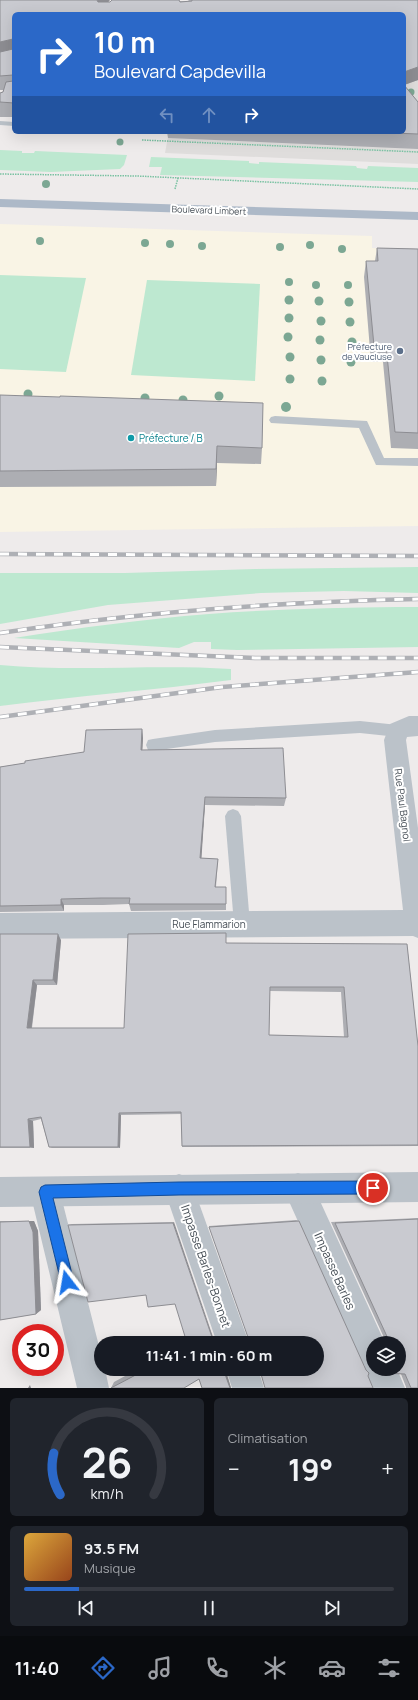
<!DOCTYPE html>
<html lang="fr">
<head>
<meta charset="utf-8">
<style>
	:root { --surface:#171b24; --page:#20242c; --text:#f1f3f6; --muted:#9ea1a6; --line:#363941; --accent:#2b68c8 }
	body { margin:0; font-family:Manrope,sans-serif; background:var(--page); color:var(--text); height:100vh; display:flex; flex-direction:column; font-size:15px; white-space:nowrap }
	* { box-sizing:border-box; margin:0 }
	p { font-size:13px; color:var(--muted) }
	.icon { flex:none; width:22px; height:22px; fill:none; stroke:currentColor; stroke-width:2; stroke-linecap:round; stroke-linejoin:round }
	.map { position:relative; height:1388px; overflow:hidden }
	.side { display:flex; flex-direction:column; gap:10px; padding:10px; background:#0d0f14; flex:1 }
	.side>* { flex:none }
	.hud { position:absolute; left:12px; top:12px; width:394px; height:122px; border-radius:6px; box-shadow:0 4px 16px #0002; background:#2b68c8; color:#fff; overflow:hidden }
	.fabs { position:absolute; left:366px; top:1336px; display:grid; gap:8px }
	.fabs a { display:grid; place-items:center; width:40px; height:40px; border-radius:50%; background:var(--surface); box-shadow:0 4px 16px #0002; font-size:20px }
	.speed { position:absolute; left:12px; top:1324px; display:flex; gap:8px; font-size:20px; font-weight:700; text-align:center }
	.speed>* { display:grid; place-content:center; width:52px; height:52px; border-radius:50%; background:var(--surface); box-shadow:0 4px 16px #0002; line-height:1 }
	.speed .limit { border:6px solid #d22; background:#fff; color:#111 }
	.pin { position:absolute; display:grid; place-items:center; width:34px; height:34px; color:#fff; margin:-17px; border:2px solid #fff; border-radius:50%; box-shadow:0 1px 4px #0007 }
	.me { position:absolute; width:44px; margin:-22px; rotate:346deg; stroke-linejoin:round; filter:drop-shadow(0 0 3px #0008) }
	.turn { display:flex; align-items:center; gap:14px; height:84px; padding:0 16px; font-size:18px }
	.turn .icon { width:52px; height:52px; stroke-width:2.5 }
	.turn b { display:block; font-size:28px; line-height:34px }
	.lanes { display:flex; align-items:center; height:38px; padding:0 16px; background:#0003; justify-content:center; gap:20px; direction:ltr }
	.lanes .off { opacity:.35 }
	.big { font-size:30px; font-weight:700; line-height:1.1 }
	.side .tile { flex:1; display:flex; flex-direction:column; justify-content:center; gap:6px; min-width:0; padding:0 14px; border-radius:6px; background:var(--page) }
	.side .dial { align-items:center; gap:0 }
	.dial svg { height:104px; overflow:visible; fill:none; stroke:var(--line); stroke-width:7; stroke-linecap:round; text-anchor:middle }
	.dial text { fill:var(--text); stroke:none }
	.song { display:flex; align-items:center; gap:12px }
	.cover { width:48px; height:48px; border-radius:6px; background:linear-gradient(135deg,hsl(40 70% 55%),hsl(20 70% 35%)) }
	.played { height:4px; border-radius:2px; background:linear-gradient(90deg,var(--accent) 15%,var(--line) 15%) }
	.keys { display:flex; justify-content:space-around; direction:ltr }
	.heat { display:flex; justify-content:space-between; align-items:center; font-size:22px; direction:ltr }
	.side .tiles { flex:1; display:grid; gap:10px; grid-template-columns:1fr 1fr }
	.tile:last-child { grid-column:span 2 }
	.trip { position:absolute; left:94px; top:1336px; width:230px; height:40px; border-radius:20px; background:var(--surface); box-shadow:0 4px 16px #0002; font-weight:700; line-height:40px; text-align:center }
	.tab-bar { display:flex; height:64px; justify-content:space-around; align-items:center; background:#090b0e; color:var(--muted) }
	.tab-bar .icon { width:28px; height:28px }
	.tab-bar .current { color:var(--accent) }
	.tab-bar b { font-size:18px; color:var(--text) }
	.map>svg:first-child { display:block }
</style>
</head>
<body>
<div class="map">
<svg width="418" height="1388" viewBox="0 0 418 1388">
	<rect width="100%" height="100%" fill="#eeebeb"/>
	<path fill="#f9f4e5" d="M0 224 372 236V248L418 250V526L0 532Z"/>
	<path fill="#dfdddc" d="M418 34V164L165 153 169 132H404V39Z"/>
	<g fill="#bde8d0">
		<path d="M0 150 22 151V153H34L35 151 127 155 124 165 120 169 51 172 0 170Z"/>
		<path d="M151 157 249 161V163L259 164V162L356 166 357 168 367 169 368 166 418 168V182L160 175 162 167H149Z"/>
		<path d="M0 275 86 278 66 372 0 369Z"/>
		<path d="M147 280 260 284 255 381 131 375Z"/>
		<path d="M418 567V593L344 591 261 593 108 605 0 624V573H125L255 569Z"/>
		<path d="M397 607H418V647L237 650 211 649V642H194L179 648 14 638C78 628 144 619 209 614 271 609 334 608 397 607Z"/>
		<path d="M0 665C77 672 154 664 231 669V680C154 690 77 696 0 706Z"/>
	</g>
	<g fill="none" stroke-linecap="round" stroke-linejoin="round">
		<g stroke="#79c2a2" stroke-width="1.5" stroke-dasharray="1.5 1" stroke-linecap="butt">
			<path d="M142 140 418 152"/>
			<path d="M0 174 137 176 418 189"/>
			<path d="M175 189 178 178"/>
		</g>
		<g fill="#bbc2c9" fill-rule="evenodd">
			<path d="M0 121 14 122V126L0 125Z"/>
			<path d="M275 416 367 421 384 458H418V466L376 465 359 428 271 423 269 420 271 417Z"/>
			<path d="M360 721 398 725 403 727 405 731 403 735 398 737 360 733 215 742 153 751 148 750 146 745 148 740 153 739 215 730Z"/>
			<path d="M233 809 238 811 241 816 250 924 248 930 242 932 236 930 234 924 225 816 228 811Z"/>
		</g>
		<g fill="#bbc2c9" fill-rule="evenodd">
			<path d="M409 716H418V736L407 737 406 740 418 828V938L413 936 0 939V913L403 910 384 740 390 724Z"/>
			<path d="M298 1173 309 1177 385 1343H373V1369H397L405 1388H372L364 1369 365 1366 362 1364 283 1188 287 1177Z"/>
			<path d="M179 1174 190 1178 249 1343H217L164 1189 168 1178Z"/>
			<path d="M45 1177 56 1181 60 1192 101 1354V1369H105L109 1388H77L30 1192 34 1181Z"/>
			<path d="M226 1369H258L264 1388H232Z"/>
		</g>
		<path fill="#bbc2c9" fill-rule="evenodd" d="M418 1172V1202L0 1207V1177Z"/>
		<path fill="#adb9c8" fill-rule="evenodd" d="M0 199 418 212V220L0 207Z"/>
		<g stroke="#aeb0b5" stroke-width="4.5">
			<g id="rail">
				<path d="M0 554 418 556"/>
				<path d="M0 633C139 612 278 602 418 599"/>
				<path d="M0 647 255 658H418"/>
				<path d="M0 717 222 687 418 672"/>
			</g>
		</g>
		<use href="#rail" stroke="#fff" stroke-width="3" stroke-dasharray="9" stroke-linecap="butt"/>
	</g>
	<g fill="#7ca793">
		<circle cx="411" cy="92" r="3.5"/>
		<circle cx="120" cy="142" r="3.5"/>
		<circle cx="46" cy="184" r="4"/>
		<circle cx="40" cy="241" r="4"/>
		<circle cx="145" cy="243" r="4"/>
		<circle cx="170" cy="244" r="4"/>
		<circle cx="310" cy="245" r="4"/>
		<circle cx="202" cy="246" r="4"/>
		<circle cx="280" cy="247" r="4"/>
		<circle cx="342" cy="249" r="4"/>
		<circle cx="289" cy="282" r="4"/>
		<circle cx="316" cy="285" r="4"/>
		<circle cx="348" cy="285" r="4"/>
		<circle cx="289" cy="300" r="4.5"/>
		<circle cx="319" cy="301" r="4.5"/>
		<circle cx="349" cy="302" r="4.5"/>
		<circle cx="289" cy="318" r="4.5"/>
		<circle cx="321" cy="321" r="4.5"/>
		<circle cx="350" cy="322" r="4.5"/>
		<circle cx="288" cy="337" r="4.5"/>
		<circle cx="320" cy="340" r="4.5"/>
		<circle cx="352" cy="342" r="4.5"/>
		<circle cx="290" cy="357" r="4.5"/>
		<circle cx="321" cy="360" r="4.5"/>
		<circle cx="351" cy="362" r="4.5"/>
		<circle cx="290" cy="379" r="4.5"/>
		<circle cx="322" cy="381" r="4.5"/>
		<circle cx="28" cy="394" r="4.5"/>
		<circle cx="219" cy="396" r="4.5"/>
		<circle cx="145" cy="398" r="4.5"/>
		<circle cx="183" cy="400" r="4.5"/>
		<circle cx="286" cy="407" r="5"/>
	</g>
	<g fill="#adaeb3" fill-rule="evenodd">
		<path d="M0 0 108 2 189 1 188 0H418V80L404 85 418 102V149L168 138 167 132H404L14 14V117H0V93L3 92V90H0Z"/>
		<path d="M377 248 418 249V449L391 448 383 362H371L364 277 366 261H375Z"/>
		<path d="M0 395 262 448 261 464 217 463 216 486 0 487Z"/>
		<path d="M142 729 143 738 142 750 286 798 284 806 205 805 201 858 218 859 216 887 226 904V910L131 911 129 904 103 905H64V911L0 912V767L25 763 84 752Z"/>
		<path d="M0 934 61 940 57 985H37L32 1028H124L226 943 407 944 418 1046V1146L182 1147V1146L181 1114 121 1115 120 1148H52L49 1147 41 1119 33 1121 34 1148H0ZM270 991 341 992 344 1037 269 1035Z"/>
		<path d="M418 1218V1388H406V1387L401 1374 380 1373 376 1369H399V1343H386V1342L331 1222Z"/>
		<path d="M296 1220 299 1221 365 1369 369 1373 227 1374 231 1388H202L199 1379 111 1388 114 1382 138 1369H317L209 1227V1226Z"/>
		<path d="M0 1221H34L38 1231 41 1310 36 1314 0 1320Z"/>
		<path d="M174 1222 175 1304 146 1295 68 1225 72 1224Z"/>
	</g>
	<g fill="#8d8d92">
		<path d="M97 0H110L98 14Z"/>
		<path d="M13 39 14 53 0 57V42Z"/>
		<path d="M418 67V80L404 85V72Z"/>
		<path d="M217 446V463L216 486V469Z"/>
		<path d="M142 729 143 738 142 758 141 750Z"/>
		<path d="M205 797V805L201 865 200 858Z"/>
		<path d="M61 899 64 905V911L61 905Z"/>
		<path d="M58 934 61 940 57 985 53 980Z"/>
		<path d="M33 980 37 985 31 1032 27 1028Z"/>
		<path d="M119 1113 121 1115 120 1148 118 1147Z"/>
		<path d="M28 1119 33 1121 34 1148 30 1147Z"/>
		<path d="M29 1221H34L38 1231 41 1310 36 1314Z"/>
		<path d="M174 1222 215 1343H214L173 1223Z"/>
		<path d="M225 1369 231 1388H230L225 1374Z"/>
		<path d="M30 1385 31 1388H28Z"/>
	</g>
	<g fill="#c9cad0" stroke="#8d8d92" fill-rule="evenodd">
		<path d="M0 0H97L98 2H110L112 0H179L180 2 192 1V0H418V67L404 72V14H14V103L0 102V93L3 92 6 82 13 81V75L0 76V52L13 49V39L0 42Z"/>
		<path d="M404 85 418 102V134L367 132H404Z"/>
		<path d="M377 248 418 249V433L395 432 386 346H374L366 261H378Z"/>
		<path d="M0 395 60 397V396L263 403 262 448 217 446 216 469 0 471Z"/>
		<path d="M142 729 141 750 283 748 286 798 205 797 200 858 218 859 215 887H226V904H129L130 898H101L61 899V905L0 906V767L25 763V761L84 752 86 730Z"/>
		<path d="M226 933V943L407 944 418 1046V1145L182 1146 181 1112 119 1113 118 1147H49L41 1117 28 1119 30 1147H0V934H58L53 980H33L27 1028H124L128 934ZM270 987H344L348 1037 269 1035Z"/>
		<path d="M418 1219V1388H411L405 1374 380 1373V1369H399V1343H390L335 1223Z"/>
		<path d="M29 1221 33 1232 36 1314 0 1320V1222Z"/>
		<path d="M299 1221 366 1370 369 1373 368 1376 373 1388H265L261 1374H225L230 1388H202L199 1379 184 1388H111L147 1369H317V1343H250L209 1227Z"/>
		<path d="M173 1223 214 1343H187L175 1304 148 1307 146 1295 88 1302 68 1225Z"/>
	</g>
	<path fill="#1a73e8" stroke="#114b97" d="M373 1181 377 1183 379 1188 377 1192 373 1194 179 1195 53 1198 74 1282 72 1287 67 1289 63 1287 61 1282 39 1192 41 1187 45 1185 179 1182Z"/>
	<circle fill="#5c6f8a" stroke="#fff" stroke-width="1.5" cx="400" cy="351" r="4"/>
	<circle fill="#0f9aa8" stroke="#fff" stroke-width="1.5" cx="131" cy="438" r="4"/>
	<g text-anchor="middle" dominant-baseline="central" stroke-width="4" stroke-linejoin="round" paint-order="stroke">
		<g font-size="9" fill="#464e56" stroke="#fff">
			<text transform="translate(209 210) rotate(2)">Boulevard Limbert</text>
		</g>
		<g font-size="9" fill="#4e5e75" stroke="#fff" text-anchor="end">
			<text x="392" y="346">Préfecture<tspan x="392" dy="10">de Vaucluse</tspan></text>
		</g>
		<g font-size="10" fill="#0d838f" stroke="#fff" text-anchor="start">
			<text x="139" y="438">Préfecture / B</text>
		</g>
		<g font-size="10" fill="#464e56" stroke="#fff">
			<text transform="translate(403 805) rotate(83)">Rue Paul Bagnol</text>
			<text x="209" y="924">Rue Flammarion</text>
		</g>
		<g font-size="12" fill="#464e56" stroke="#fff">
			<text transform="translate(206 1266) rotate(71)">Impasse Barles-Bonnet</text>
			<text transform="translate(335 1271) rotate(66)">Impasse Barles</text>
		</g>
	</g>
</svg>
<div class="fabs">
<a><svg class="icon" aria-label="layers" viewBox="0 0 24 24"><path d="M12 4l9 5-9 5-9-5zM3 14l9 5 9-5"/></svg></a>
</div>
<div class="speed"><div class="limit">30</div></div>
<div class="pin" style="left:373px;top:1188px;background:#d93025"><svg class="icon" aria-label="arrive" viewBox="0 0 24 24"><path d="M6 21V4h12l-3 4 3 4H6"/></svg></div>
<svg class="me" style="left:67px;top:1282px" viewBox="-20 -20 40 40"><path d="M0-17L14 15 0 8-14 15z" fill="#1a73e8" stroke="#fff" stroke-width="4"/></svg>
<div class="trip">11:41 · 1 min · 60 m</div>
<div class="hud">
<div class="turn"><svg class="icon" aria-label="right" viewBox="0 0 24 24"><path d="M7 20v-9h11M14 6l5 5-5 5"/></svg><div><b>10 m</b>Boulevard Capdevilla</div></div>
<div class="lanes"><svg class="icon off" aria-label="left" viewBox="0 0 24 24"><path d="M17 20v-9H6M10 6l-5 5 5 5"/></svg><svg class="icon off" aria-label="ahead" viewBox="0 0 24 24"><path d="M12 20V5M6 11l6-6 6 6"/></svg><svg class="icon" aria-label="right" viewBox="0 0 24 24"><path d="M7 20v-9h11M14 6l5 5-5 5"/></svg></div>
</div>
</div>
<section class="side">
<div class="tiles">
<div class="tile dial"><svg viewBox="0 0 100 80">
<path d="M14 69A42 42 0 1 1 86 69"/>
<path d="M14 69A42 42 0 0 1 9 37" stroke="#2b68c8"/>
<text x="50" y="56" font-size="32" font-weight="700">26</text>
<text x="50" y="72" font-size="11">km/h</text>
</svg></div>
<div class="tile"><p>Climatisation</p>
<div class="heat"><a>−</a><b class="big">19°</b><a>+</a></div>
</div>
<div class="tile">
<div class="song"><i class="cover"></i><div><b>93.5 FM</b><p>Musique</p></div></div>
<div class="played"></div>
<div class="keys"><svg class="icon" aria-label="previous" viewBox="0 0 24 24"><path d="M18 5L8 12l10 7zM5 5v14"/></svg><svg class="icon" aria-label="pause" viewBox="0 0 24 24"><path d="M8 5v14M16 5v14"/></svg><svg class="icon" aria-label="next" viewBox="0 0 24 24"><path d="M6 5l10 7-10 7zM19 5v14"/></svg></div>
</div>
</div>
</section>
<nav class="tab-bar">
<b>11:40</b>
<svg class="icon current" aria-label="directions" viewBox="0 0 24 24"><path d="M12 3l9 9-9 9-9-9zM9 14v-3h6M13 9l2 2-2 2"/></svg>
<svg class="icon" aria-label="music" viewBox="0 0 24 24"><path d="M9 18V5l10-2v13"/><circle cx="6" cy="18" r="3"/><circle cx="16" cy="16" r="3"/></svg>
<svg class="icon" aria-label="phone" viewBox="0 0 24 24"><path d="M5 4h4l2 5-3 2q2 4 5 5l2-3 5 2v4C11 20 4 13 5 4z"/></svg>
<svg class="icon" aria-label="climate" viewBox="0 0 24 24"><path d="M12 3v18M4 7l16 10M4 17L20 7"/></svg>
<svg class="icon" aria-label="car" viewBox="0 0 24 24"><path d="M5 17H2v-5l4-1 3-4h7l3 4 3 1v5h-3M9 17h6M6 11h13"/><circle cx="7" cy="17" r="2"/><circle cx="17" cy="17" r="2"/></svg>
<svg class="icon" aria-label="filters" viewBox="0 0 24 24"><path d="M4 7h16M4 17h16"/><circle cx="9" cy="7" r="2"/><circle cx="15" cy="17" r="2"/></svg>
</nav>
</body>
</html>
